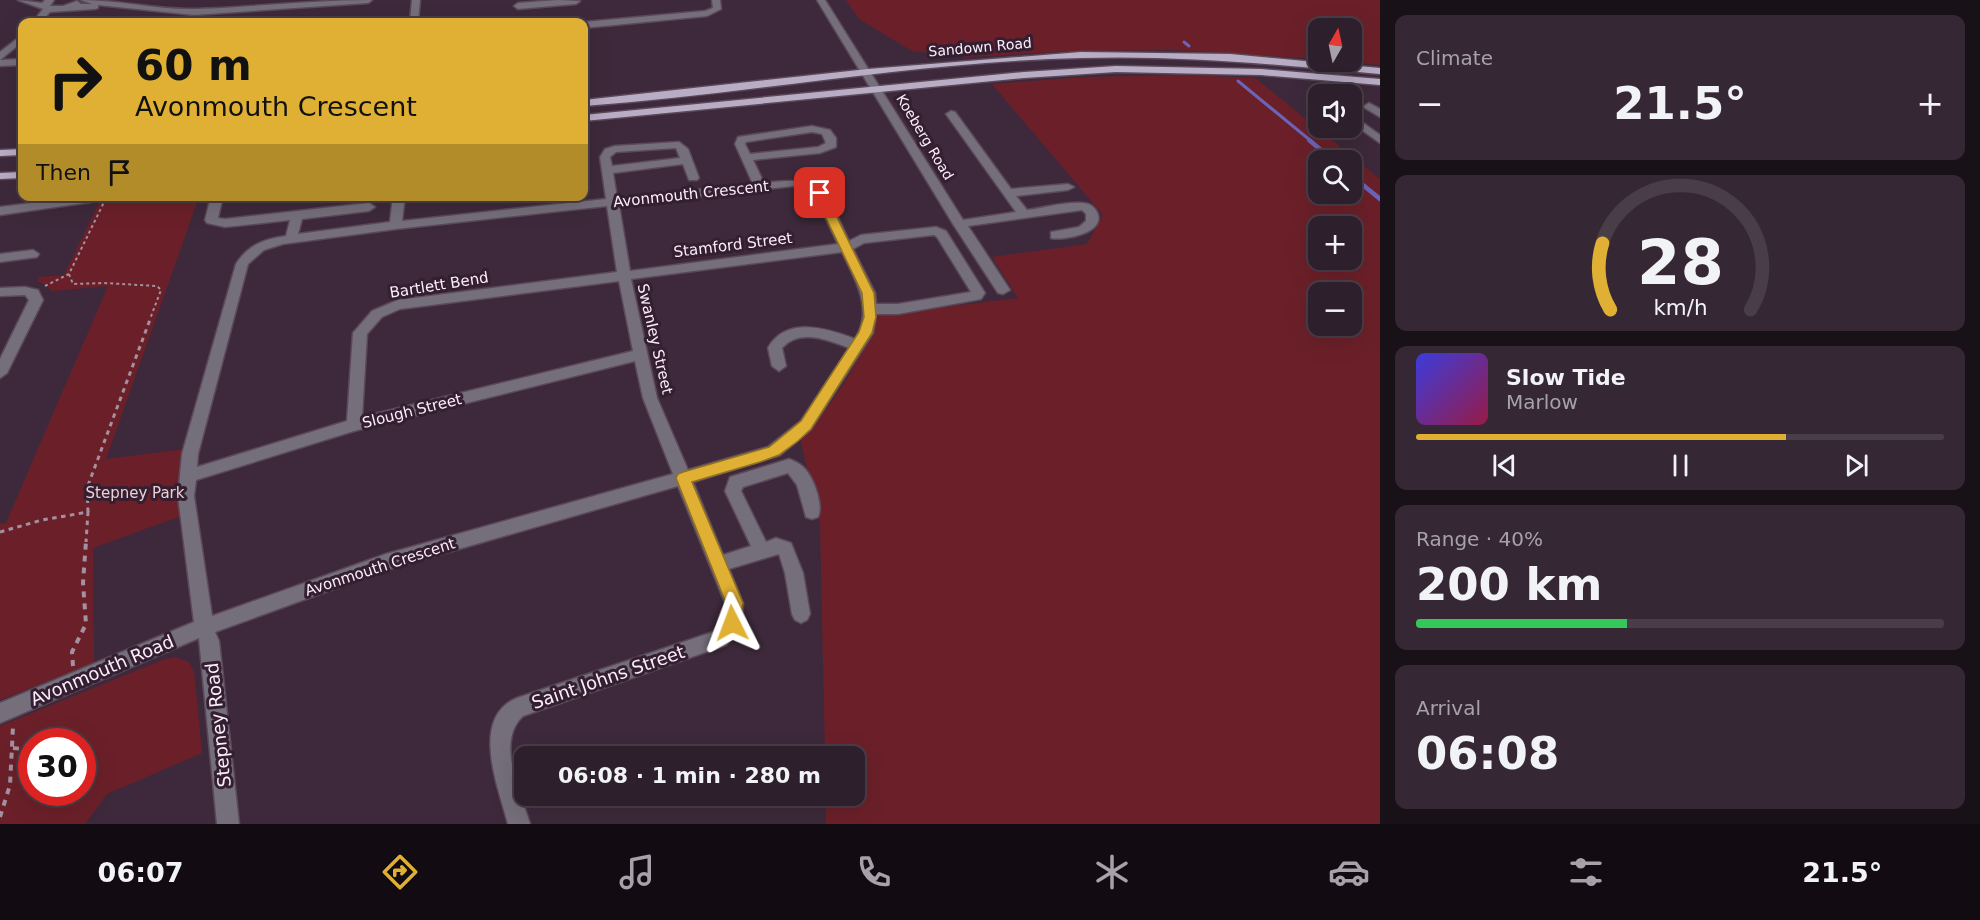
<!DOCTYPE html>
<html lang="en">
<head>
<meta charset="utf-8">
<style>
	:root { --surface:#2e1f2c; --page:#362734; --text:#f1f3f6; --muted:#a7a2a9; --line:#493d48; --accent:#dfb034 }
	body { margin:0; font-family:"DejaVu Sans",sans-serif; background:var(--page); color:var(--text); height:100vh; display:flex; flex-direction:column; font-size:22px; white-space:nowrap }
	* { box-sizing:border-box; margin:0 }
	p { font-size:20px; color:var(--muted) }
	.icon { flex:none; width:33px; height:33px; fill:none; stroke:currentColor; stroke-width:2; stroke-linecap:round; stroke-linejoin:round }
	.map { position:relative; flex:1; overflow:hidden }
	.side { display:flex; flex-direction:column; gap:15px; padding:15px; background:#191118; width:600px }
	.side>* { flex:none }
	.hud { position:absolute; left:18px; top:18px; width:570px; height:183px; border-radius:12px; box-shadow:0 6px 24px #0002,0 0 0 2px var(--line); background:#dfb034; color:#111; overflow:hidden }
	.needle { width:39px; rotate:9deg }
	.fabs { position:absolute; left:1308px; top:18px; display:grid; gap:12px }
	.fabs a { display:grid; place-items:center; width:54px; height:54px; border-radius:12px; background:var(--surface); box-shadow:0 6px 24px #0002,0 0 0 2px var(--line); font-size:30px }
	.speed { position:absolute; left:18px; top:728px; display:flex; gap:12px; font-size:30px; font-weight:700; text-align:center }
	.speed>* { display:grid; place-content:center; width:78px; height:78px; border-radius:50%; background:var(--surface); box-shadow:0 6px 24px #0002,0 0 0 2px var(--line); line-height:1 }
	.speed .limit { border:9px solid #d22; background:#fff; color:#111 }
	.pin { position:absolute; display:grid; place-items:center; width:51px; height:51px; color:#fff; margin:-26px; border-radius:12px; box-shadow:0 3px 9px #0006 }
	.me { position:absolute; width:66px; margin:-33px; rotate:357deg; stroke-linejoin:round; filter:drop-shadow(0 0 4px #0008) }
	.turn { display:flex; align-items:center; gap:21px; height:126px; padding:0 18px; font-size:27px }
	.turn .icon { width:78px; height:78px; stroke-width:2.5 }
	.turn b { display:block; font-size:42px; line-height:51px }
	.then { display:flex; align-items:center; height:57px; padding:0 18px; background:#0003; gap:12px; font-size:22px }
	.big { font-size:45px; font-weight:700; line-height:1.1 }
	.side .widget { flex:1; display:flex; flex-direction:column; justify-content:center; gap:9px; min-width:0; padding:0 21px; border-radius:12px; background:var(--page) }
	.side .dial { align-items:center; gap:0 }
	.dial svg { height:156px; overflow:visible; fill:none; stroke:var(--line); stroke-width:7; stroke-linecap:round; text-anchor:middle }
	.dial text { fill:var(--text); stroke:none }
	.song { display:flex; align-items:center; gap:18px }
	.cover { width:72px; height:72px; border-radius:9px; background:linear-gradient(135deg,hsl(240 70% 55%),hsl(340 70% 35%)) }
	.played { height:6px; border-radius:3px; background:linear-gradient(90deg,var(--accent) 70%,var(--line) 70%) }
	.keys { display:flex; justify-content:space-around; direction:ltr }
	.heat { display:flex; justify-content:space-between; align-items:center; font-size:33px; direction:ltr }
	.charge { height:9px; border-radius:4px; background:linear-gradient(90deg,#34c759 40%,var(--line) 0) }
	.trip { position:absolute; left:514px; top:746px; width:351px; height:60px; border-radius:12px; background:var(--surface); box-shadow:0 6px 24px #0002,0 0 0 2px var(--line); font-weight:700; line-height:60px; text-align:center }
	.tabs { display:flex; height:96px; justify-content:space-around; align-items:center; background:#120c12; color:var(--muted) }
	.tabs .icon { width:42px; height:42px }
	.tabs .on { color:var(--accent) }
	.tabs b { font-size:27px; color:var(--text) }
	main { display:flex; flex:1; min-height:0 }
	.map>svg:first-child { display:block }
</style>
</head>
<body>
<main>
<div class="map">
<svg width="1380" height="824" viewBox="0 0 1380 824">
	<rect width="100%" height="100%" fill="#3d293b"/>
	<g fill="#6b2029" fill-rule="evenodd">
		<path d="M846 0H1380V65L1345 62H1352V28H1318V59L1171 50 1075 51 966 57 912 51 859 19Z"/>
		<path d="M1183 75 1255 78 1380 179V824H826L825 795H855V756H825L820 524 800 438C829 413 866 352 878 315L1018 298 992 257 1087 244 1103 215 992 84 1086 77ZM1318 160H1352V194H1318ZM1318 226H1352V260H1318ZM1318 292H1352V326H1318Z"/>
		<path d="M102 197H199L106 459 185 449 179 480 181 516 93 548 94 663 0 700V524L6 523 108 286 52 291 46 285 37 281 39 277 64 275Z"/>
		<path d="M175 657 189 662 194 671 202 753 107 794 85 824H0V726L165 659ZM32 741H82V792H32Z"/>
	</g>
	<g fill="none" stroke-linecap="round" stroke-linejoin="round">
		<g stroke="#6a65ba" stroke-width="3">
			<path d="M1184 42 1189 46"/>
			<path d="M1238 81 1311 141"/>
		</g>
		<g stroke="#6a65ba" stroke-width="4.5">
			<path d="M1309 140 1333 160"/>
			<path d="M1352 176 1380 199"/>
		</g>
		<g stroke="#5b4859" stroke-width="3">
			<g id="minor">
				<path d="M18 0 42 3 45 0H54L50 6H63L77 1 81 4H92L81 0C119 0 158 10 196 9 255 7 313 0 372 0L368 3 194 15 98 5V8L95 9 50 12 41 22H33L43 9Z"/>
				<path d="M412 0H420L418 22H410Z"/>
				<path d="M558 0 580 1 576 4 518 9 514 6 518 3Z"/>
				<path d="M712 0H720L721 9 707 16 584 28V22L705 11 713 8Z"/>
				<path d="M817 0H825L963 220 1016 212 946 114 951 111 955 112 1011 189 1068 184 1074 187 1068 190 1016 196 1027 210C1044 208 1066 201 1083 203 1088 203 1092 205 1095 209 1112 232 1064 241 1051 238V232L1079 227 1086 221V214L1082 210 968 226 1010 290 1003 294 998 293 953 224Z"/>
				<path d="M22 35V42L0 60V52Z"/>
				<path d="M22 59V65L0 66V60Z"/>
				<path d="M1369 103 1380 109V117L1365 108 1364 106Z"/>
				<path d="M1352 115 1380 135V143L1352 123Z"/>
				<path d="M812 126 830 130 836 138V147L820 153 753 160 764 183C829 176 823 187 849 241L861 235 936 227 946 231 985 293 981 299 976 300 898 314H876L873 333 811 429 780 455 693 482 723 555 751 546 725 491 730 477 789 459C794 461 799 463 802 466 813 475 824 505 818 517L812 519 806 517 797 485 788 473 743 487 741 491 766 542 776 538 791 543 803 573 810 614 807 620 801 623 795 620 792 614 785 573 779 554 729 569 743 603C743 620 736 633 726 645L523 716C495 742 521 793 530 824H508C499 789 469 718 517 698L713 632 723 618 725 603 678 486 386 570 215 632 219 641 239 824H217L199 638 0 723V703L194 622 178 496 182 454 236 264C248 245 264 239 286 236L290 220 225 227 207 223 205 220 211 196H223L218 218 225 219 369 203 375 207 369 211 302 219 298 234 390 222 393 196H405L402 221 606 199 600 157 605 149 615 146 679 142 688 149 699 178 697 180H689L683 164 613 173 617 198 753 184 735 144 738 137ZM812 132 822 134 826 143 818 147 750 154 745 144 746 142ZM676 148 680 158 612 166 610 157 616 152ZM793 186 806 188 815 195 838 244 630 271 619 205ZM607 206 617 272 398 300 372 311 353 333 347 421 197 467 198 454 248 264 264 250 283 244 396 229ZM934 235 937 237 971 292 898 304H876L875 293 853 249 864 243ZM842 252C855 279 874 310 855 339 827 328 786 316 768 348L772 366 779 371 786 366 782 348C800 328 828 340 849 348L801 421 768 447 688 470 657 398 631 279ZM619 281 633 351 362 417 367 334 382 317 400 309ZM635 361 643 398 673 474 386 554 212 616 194 496 196 480 354 431Z"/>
				<path d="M87 196 93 200 91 202 0 215V207Z"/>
				<path d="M441 196H481C473 202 449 202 441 196Z"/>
				<path d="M33 250 39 254 37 257 0 262V254Z"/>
				<path d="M25 287 38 290 43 300 7 373 0 378V359L29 300 25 295 0 296V288Z"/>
			</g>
		</g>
		<g stroke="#5b4859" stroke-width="3">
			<g id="major">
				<path d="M1081 52 1230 54 1380 68V74C1280 65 1181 55 1081 58 914 62 749 94 584 106V100L868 69Z"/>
				<path d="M1116 66 1261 69 1380 79V85L1261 75 1116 72 1024 78 584 121V115L1024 72Z"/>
				<path d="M22 149V155L0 156V150Z"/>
				<path d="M22 172V178L0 179V173Z"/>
			</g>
		</g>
		<g stroke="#a291a0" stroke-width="2" stroke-dasharray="3 3" stroke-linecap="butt">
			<path d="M69 274 73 284 104 283 157 286 161 290 150 319"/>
			<path d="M45 286 69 274 107 196"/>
		</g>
		<g stroke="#a291a0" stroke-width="3" stroke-dasharray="4.5 4.5" stroke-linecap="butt">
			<path d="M88 512 87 488 151 317"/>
			<path d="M0 532 42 520 88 512 86 542"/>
		</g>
		<g stroke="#a291a0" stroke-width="4" stroke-dasharray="6 6" stroke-linecap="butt">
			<path d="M73 666 72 652 86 624 83 583 86 541"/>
			<path d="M13 748 32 750"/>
			<path d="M0 817 10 785 13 727"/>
		</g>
		<use href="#minor" fill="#756f7b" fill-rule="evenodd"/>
		<use href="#major" fill="#b9adc5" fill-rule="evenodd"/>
	</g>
	<path fill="#dfb034" stroke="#917222" stroke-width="1.5" d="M820 189 825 193 874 293 876 317 872 333 811 429 798 441 779 455 760 462 692 482 743 603 738 628 732 631 726 628 724 623 726 603 676 478 678 474 683 472 769 447 801 421 859 332 864 317 862 293 814 193Z"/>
	<g text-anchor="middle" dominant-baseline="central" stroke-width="6" stroke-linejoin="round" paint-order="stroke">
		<g font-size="14" fill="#fbedf9" stroke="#331f31">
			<text transform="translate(980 47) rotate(-5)">Sandown Road</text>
			<text transform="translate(925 137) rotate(59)">Koeberg Road</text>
		</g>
		<g font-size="15" fill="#fbedf9" stroke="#331f31">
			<text transform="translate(691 194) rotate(-6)">Avonmouth Crescent</text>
			<text transform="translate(733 245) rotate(-7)">Stamford Street</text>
			<text transform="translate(439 285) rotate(-9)">Bartlett Bend</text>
			<text transform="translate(655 339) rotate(77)">Swanley Street</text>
			<text transform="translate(412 411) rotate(-14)">Slough Street</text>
			<text transform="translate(380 567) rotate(-18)">Avonmouth Crescent</text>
		</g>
		<g font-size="15" fill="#edd0d1" stroke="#331f31">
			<text x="135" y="493">Stepney Park</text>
		</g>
		<g font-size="18" fill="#fbedf9" stroke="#331f31">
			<text transform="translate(102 670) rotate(-23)">Avonmouth Road</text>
			<text transform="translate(608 677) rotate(-19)">Saint Johns Street</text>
			<text transform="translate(218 725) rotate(-96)">Stepney Road</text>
		</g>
	</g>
</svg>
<div class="fabs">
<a><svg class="needle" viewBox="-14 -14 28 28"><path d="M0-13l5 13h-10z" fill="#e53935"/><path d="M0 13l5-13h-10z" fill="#a7a2a9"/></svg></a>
<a><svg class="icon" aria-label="sound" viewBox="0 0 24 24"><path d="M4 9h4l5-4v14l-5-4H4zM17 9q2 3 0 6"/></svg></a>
<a><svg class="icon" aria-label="search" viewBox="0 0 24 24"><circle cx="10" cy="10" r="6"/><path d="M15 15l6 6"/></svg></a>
<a>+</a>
<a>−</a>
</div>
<div class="speed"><div class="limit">30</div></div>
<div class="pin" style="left:820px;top:193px;background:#d93025"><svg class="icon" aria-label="arrive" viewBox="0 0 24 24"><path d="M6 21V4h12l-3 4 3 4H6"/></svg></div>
<svg class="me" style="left:732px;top:623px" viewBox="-20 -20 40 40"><path d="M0-17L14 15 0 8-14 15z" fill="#dfb034" stroke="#fff" stroke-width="4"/></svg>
<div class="trip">06:08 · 1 min · 280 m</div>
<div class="hud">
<div class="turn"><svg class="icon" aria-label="right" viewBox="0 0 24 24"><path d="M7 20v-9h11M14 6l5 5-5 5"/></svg><div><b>60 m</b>Avonmouth Crescent</div></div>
<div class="then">Then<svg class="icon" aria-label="arrive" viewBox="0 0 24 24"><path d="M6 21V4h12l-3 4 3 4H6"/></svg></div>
</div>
</div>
<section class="side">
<div class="widget"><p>Climate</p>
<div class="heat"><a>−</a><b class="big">21.5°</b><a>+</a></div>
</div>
<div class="widget dial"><svg viewBox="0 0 100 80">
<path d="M14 69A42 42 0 1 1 86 69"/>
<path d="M14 69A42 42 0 0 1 10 35" stroke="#dfb034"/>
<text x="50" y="56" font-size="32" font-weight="700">28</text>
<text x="50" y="72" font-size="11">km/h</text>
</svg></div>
<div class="widget">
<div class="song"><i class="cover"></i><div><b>Slow Tide</b><p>Marlow</p></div></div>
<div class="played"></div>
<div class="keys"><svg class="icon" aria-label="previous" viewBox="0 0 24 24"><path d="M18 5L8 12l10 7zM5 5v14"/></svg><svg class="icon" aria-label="pause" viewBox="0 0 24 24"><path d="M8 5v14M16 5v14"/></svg><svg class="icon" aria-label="next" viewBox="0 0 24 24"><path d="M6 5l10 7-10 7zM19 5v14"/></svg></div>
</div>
<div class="widget"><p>Range · 40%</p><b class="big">200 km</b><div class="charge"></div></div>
<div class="widget"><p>Arrival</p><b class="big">06:08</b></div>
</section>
</main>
<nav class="tabs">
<b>06:07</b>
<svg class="icon on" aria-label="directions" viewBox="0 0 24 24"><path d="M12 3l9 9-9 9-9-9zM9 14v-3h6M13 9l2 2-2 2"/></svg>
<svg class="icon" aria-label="music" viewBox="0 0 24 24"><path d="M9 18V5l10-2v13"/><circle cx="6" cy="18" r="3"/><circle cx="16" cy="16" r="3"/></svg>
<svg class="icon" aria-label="phone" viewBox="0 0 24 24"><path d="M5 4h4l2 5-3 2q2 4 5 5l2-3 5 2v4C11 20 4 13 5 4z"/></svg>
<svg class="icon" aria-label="climate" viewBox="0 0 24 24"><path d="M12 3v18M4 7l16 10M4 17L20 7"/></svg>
<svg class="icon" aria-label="car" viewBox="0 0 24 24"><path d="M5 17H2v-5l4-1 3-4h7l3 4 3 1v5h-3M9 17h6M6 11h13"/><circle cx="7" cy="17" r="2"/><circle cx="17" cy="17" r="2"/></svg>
<svg class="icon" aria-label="filters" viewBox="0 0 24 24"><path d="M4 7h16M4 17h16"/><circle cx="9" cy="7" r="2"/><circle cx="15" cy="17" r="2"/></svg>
<b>21.5°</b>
</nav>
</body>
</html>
